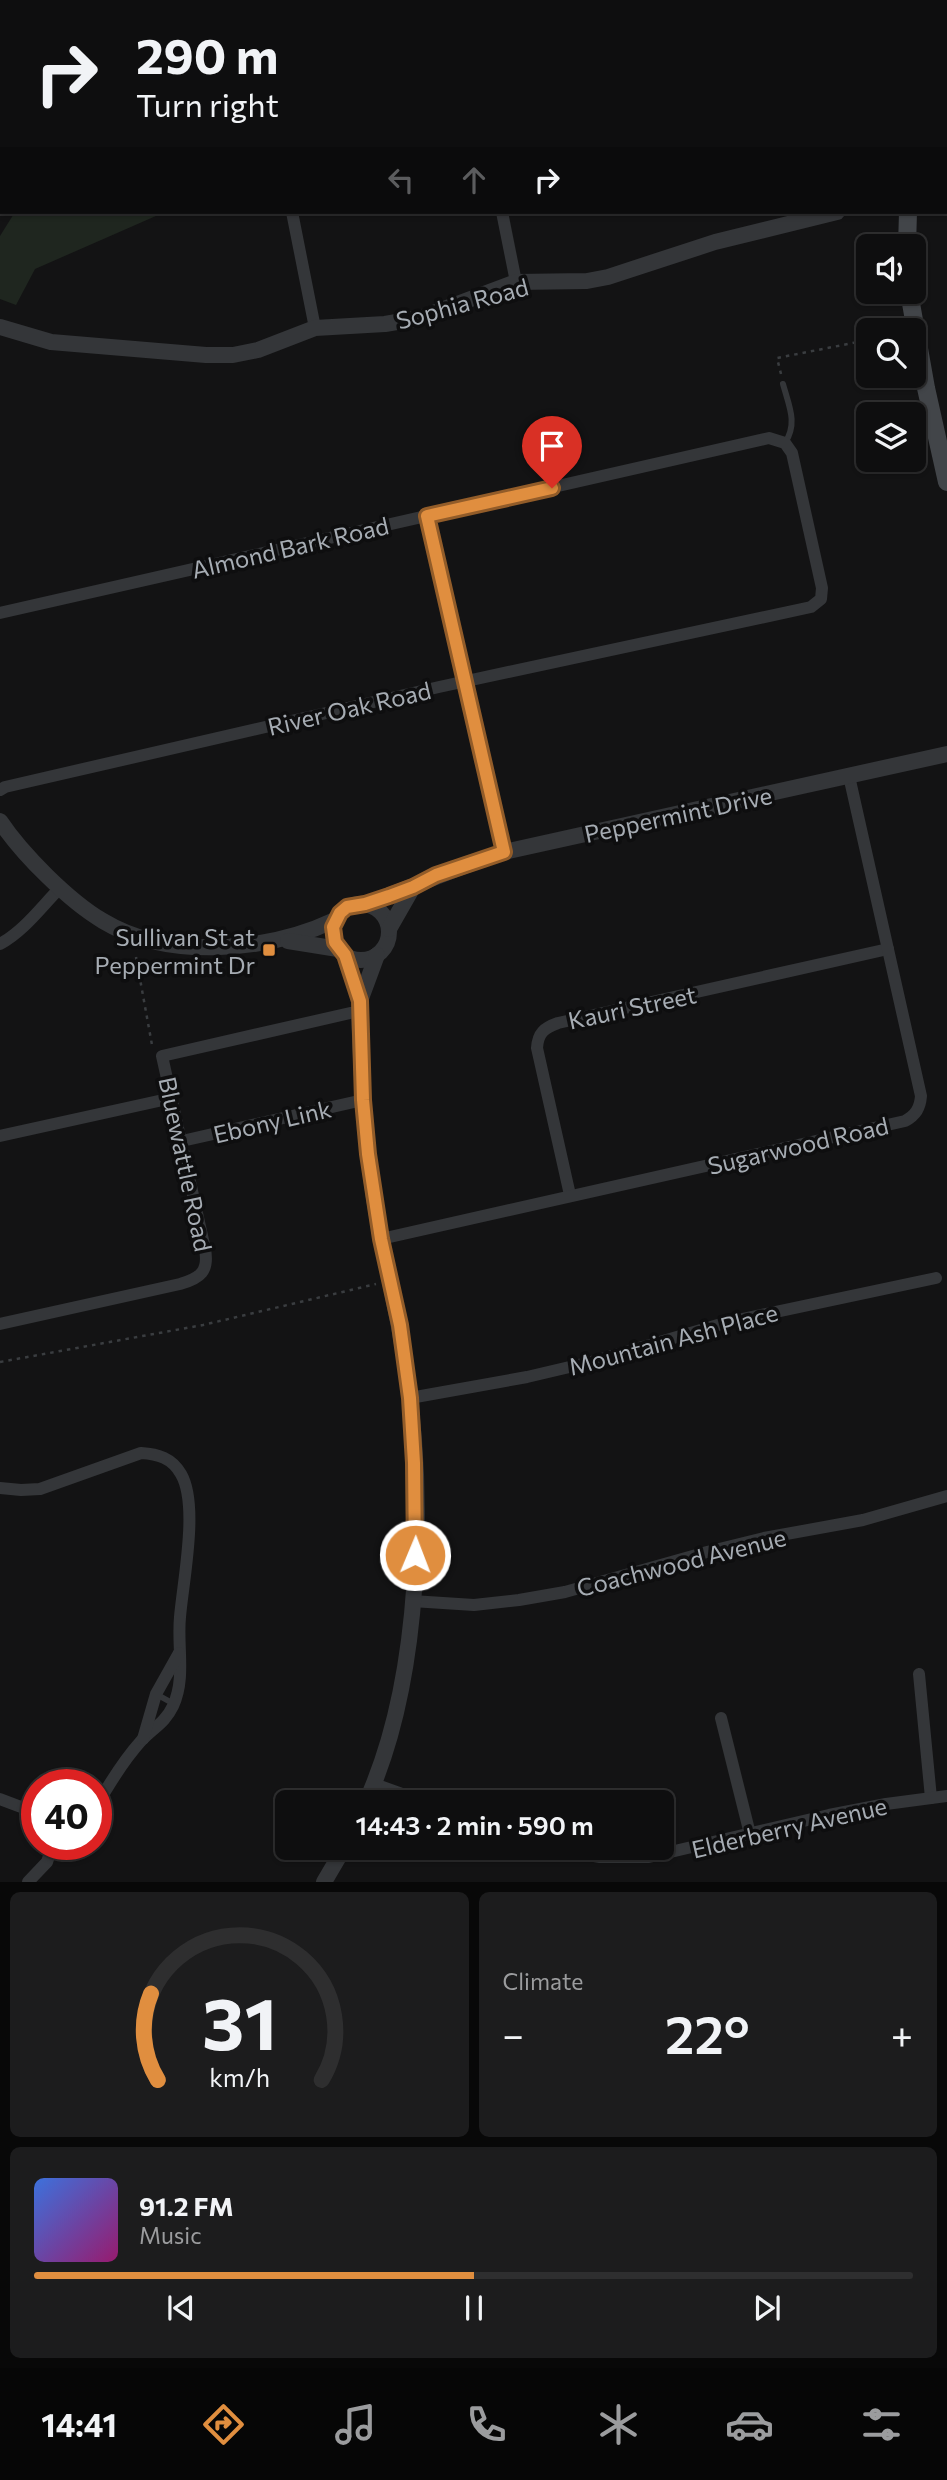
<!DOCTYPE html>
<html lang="en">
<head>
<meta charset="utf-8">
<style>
	:root { --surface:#0e0e0f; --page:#1c1c1d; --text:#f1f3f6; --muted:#9b9c9e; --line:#2e2e2f; --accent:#e08e3f }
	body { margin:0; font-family:Commissioner,sans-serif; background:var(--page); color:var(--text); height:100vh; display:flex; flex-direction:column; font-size:26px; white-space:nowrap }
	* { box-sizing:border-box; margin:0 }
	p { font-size:23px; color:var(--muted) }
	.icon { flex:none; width:38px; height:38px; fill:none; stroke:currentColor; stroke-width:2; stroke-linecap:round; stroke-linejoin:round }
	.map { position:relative; height:1882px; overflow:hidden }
	.details { display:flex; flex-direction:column; gap:10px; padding:10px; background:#080808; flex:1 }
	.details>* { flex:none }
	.top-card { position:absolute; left:0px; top:0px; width:948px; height:214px; box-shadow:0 2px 5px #0004,0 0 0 2px var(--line); background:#0e0e0f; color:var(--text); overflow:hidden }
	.buttons { position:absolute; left:856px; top:234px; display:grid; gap:14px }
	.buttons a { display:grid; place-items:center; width:70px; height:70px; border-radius:10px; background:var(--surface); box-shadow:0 2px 5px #0004,0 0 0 2px var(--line); font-size:35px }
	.speed { position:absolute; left:21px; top:1769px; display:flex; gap:14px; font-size:35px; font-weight:700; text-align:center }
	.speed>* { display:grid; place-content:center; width:91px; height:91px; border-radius:50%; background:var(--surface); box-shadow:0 2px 5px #0004,0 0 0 2px var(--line); line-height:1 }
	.speed .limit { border:10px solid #d22; background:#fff; color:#111 }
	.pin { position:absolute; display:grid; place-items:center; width:60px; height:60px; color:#fff; margin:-72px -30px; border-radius:50% 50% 50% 0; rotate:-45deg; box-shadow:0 0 7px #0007 }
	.pin .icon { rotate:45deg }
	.me { position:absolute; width:77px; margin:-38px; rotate:1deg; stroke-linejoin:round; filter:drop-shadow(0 0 5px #0008) }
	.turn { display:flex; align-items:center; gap:24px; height:147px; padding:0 21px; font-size:32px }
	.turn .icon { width:91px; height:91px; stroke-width:2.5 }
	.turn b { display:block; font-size:49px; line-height:60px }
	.lanes { display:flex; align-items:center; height:66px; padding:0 21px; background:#0003; justify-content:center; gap:35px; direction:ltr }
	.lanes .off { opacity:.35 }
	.big { font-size:52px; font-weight:600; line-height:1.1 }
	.details .widget { flex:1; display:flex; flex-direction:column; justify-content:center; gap:10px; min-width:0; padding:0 24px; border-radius:10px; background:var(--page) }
	.details .dial { align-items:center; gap:0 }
	.dial svg { height:182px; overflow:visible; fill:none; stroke:var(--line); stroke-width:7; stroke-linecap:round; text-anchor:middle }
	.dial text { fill:var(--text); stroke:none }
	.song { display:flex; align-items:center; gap:21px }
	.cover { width:84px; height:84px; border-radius:10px; background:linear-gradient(135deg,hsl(220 70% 55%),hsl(320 70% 35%)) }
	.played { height:7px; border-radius:4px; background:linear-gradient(90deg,var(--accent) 50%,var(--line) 50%) }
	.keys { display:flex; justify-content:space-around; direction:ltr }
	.heat { display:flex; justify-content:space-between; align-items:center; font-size:38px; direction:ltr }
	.details .tiles { flex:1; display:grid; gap:10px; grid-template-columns:1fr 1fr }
	.widget:last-child { grid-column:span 2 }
	.trip { position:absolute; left:275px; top:1790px; width:399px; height:70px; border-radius:10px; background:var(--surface); box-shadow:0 2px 5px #0004,0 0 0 2px var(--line); font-weight:600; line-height:70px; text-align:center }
	.menu { display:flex; height:112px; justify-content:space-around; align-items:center; background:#060606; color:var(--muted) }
	.menu .icon { width:49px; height:49px }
	.menu .current { color:var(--accent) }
	.menu b { font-size:32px; color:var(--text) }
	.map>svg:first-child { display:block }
</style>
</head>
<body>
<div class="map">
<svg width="947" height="1882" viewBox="0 0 947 1882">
	<rect width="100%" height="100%" fill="#131314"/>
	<path fill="#1f261f" d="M15 212H165L35 269 16 305 0 299V236Z"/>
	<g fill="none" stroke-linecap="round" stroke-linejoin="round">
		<g stroke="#3a3d40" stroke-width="2.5" stroke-dasharray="3.5 5" stroke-linecap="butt">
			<path d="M18 2 19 0"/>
			<path d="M781 374 777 358 868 340"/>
			<path d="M136 957 152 1045"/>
			<path d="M0 1362 203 1325 376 1284"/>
		</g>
		<g stroke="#343639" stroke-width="6">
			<path d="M783 384C789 406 798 423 785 443"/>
			<path d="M156 1694 174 1704"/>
		</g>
		<g stroke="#343639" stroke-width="12">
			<path d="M904 2 906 0"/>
			<path d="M0 94 2 93"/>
			<path d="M292 212 315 328"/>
			<path d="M502 212 516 282"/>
			<path d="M427 516 504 852"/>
			<path d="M0 613 769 438 785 443 792 453 822 588 821 599 811 607 439 687 5 787 0 790"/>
			<path d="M0 944C24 931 41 907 60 888"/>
			<path d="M0 1136 172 1098"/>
			<path d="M182 1141 363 1100"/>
			<path d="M570 1195 537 1048C538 1033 544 1028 558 1023L888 949"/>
			<path d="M381 1239 905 1121C916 1115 920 1108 921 1096L849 776"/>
			<path d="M0 1324 180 1284C201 1278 209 1271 205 1249L162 1056 359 1011 360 1005"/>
			<path d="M410 1398 527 1377 595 1361 728 1322 936 1278"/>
			<path d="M0 1488 21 1490 40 1489 141 1453C158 1454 172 1458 181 1474 199 1505 183 1581 180 1617 177 1646 186 1678 173 1706 165 1723 153 1728 141 1741 123 1761 109 1784 96 1807"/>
			<path d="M412 1601 474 1605 519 1600 565 1592 707 1552 764 1538 863 1520 947 1496"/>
			<path d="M919 1674 931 1798"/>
			<path d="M721 1718 750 1834"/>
			<path d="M143 1739 156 1694 179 1653"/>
			<path d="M374 1784 424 1802"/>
			<path d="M0 1799 37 1813"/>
			<path d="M548 1848 600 1857H649L829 1815 886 1804 947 1796"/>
			<path d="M28 1882 47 1862 53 1844"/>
		</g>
		<g stroke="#343639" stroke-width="16">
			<path d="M0 327 51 342 206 355H233L258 350 315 328 385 324 420 318 516 282 587 281 608 277 715 242 837 212"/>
			<path d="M0 821C22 854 69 901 103 921 169 961 269 951 335 920"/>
			<path d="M365 904C412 888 456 867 504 852L947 754"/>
			<circle cx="361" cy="932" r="28"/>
			<path d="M389 929 413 887"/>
			<path d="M288 941 338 949"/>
			<path d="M345 955 360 1001"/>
			<path d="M360 1001 377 955"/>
			<path d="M359 1011C361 1071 364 1131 373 1191 381 1249 397 1305 405 1363 426 1495 422 1679 366 1802"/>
			<path d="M324 1882 344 1848"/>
		</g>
		<g stroke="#424549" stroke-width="18">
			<path d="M947 67V66"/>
			<path d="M907 247 908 212"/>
			<path d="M909 292 926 388 947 482"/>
		</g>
	</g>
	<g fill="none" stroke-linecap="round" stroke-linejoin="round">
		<g stroke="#925c29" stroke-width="18">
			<path id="route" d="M415 1555 414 1463 410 1398 400 1325 381 1239 368 1154 363 1100 360 1001 345 955 335 942 333 927 340 913 347 907 365 904 389 896 413 887 436 875 504 852 427 516 552 488"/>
		</g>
		<use href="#route" stroke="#e08e3f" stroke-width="12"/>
	</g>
	<rect fill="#e08e3f" stroke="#0e0e0f" stroke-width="2.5" x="262" y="943" width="14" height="14" rx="3.5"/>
	<g text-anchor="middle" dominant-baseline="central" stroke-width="7" stroke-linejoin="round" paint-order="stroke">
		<g font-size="24" fill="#a6acb3" stroke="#0e0e0f">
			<text transform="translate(462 303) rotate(-15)">Sophia Road</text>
			<text transform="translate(290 547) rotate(-13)">Almond Bark Road</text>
			<text transform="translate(349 708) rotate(-13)">River Oak Road</text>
			<text transform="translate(678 814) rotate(-12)">Peppermint Drive</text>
			<text transform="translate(632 1007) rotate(-12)">Kauri Street</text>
			<text transform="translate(272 1121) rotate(-13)">Ebony Link</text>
			<text transform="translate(798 1145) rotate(-13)">Sugarwood Road</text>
			<text transform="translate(186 1164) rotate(78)">Bluewattle Road</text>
			<text transform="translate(673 1339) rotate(-15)">Mountain Ash Place</text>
			<text transform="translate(681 1562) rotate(-14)">Coachwood Avenue</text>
			<text transform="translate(789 1827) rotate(-13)">Elderberry Avenue</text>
		</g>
		<g font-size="24" fill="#a6acb3" stroke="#0e0e0f" text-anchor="end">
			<text x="255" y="936">Sullivan St at<tspan x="255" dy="28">Peppermint Dr</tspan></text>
		</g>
	</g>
</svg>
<div class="buttons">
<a><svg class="icon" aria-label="sound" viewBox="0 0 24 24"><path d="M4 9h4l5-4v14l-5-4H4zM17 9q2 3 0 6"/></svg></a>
<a><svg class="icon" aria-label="search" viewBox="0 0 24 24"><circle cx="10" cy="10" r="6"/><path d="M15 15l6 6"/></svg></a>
<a><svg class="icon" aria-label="layers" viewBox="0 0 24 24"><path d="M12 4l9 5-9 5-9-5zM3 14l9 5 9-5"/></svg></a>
</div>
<div class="speed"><div class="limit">40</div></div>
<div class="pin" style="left:552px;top:488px;background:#d93025"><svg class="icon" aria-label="arrive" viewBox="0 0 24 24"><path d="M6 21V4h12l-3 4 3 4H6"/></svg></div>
<svg class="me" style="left:415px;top:1555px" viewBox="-20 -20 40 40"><circle r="17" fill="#e08e3f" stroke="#fff" stroke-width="3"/><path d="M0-11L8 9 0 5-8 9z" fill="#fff"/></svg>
<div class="trip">14:43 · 2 min · 590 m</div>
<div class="top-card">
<div class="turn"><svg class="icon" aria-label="right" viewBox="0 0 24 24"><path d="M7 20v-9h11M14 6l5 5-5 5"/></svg><div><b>290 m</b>Turn right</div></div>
<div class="lanes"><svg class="icon off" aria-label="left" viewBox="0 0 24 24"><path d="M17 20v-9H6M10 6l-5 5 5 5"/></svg><svg class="icon off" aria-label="ahead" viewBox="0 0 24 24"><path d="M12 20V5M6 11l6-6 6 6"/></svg><svg class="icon" aria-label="right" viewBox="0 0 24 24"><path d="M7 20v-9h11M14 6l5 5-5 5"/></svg></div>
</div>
</div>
<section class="details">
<div class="tiles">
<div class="widget dial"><svg viewBox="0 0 100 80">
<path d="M14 69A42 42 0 1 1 86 69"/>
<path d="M14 69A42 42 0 0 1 11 31" stroke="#e08e3f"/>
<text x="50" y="56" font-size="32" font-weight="700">31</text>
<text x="50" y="72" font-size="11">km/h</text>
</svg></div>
<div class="widget"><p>Climate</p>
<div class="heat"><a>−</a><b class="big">22°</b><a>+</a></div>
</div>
<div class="widget">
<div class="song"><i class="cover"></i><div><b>91.2 FM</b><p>Music</p></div></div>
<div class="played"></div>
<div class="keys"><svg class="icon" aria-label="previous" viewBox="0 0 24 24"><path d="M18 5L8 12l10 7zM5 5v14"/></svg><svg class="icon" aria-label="pause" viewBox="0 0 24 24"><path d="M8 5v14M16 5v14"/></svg><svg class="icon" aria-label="next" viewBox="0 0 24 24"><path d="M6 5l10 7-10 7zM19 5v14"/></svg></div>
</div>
</div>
</section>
<nav class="menu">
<b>14:41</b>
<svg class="icon current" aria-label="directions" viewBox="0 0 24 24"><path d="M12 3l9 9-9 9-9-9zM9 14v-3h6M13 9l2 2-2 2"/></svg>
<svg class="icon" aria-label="music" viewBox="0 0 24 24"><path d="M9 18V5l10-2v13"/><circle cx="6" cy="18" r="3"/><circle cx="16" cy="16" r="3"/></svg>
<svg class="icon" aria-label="phone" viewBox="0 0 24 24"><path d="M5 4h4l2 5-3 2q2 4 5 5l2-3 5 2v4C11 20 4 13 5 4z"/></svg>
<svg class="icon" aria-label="climate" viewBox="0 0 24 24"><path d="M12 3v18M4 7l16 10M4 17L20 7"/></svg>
<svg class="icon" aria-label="car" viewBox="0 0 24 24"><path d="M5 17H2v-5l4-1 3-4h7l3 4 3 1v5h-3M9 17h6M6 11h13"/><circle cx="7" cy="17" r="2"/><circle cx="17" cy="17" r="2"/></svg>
<svg class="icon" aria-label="filters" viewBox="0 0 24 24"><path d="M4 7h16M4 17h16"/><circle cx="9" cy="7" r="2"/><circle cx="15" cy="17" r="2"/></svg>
</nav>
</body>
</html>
